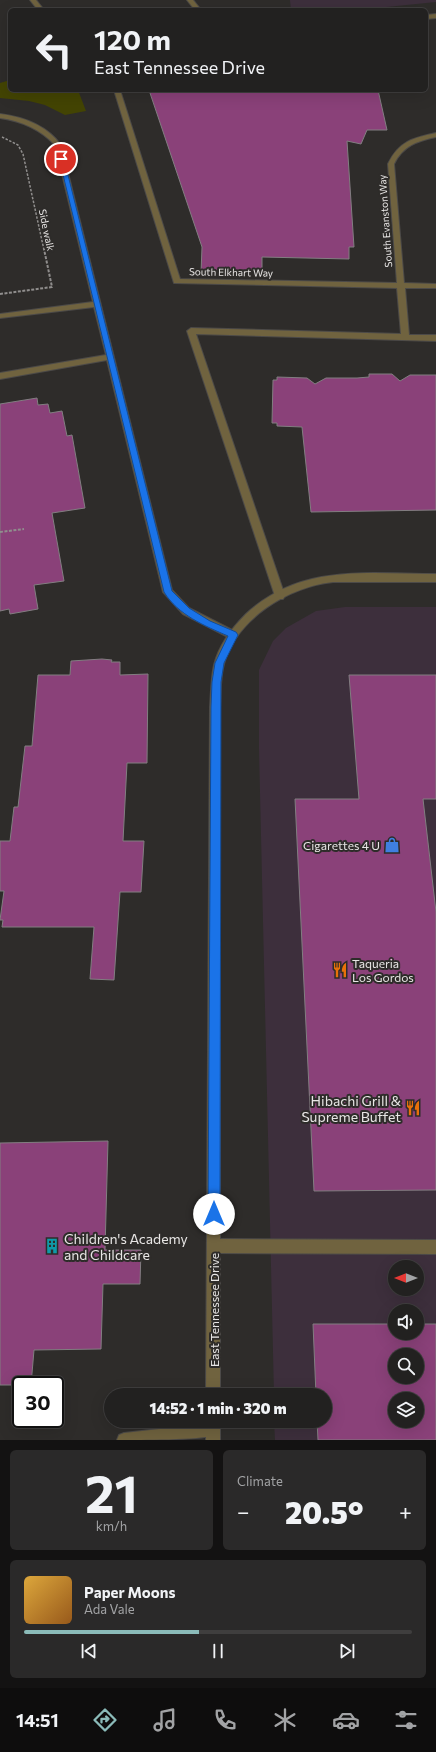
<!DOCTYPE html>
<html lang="en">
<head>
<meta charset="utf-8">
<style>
	:root { --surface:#222120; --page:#2a2929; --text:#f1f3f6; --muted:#a2a3a5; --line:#3f3e3e; --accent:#8bbbb9 }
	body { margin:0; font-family:Commissioner,sans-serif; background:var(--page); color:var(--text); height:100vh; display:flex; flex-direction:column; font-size:15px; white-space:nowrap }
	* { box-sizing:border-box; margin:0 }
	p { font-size:13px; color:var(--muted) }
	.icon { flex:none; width:22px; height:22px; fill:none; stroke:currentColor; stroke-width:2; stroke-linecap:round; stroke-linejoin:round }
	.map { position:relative; height:1440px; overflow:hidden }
	.side { display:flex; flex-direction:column; gap:10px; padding:10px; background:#131212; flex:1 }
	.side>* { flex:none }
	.top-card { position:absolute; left:8px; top:8px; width:420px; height:84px; border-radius:6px; box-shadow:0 4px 16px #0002,0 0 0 1px var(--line); background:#222120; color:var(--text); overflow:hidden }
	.needle { width:26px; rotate:270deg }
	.fabs { position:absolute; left:388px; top:1260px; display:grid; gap:8px }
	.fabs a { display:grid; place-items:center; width:36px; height:36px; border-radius:50%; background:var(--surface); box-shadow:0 4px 16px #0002,0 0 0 1px var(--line); font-size:20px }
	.speed { position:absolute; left:12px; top:1376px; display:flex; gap:8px; font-size:20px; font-weight:700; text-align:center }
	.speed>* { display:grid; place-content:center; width:52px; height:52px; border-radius:50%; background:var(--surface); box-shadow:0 4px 16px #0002,0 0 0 1px var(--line); line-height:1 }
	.speed .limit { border:2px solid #111; border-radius:6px; background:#fff; color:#111 }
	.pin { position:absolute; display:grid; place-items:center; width:34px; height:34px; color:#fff; margin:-17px; border:2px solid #fff; border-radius:50%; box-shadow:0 1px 4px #0007 }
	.me { position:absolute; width:44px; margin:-22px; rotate:0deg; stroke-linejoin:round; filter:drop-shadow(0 0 3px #0008) }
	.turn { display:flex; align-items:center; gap:14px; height:84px; padding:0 20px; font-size:18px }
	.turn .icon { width:52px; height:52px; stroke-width:2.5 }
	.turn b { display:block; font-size:28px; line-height:34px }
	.big { font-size:30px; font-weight:800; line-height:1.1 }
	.side .tile { flex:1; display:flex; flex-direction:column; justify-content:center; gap:6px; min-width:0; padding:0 14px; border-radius:6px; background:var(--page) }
	.side .dial { align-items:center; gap:0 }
	.dial b { font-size:52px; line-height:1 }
	.song { display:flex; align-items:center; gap:12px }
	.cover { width:48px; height:48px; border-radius:6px; background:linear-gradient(135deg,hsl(40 70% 55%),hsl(30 70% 35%)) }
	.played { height:4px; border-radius:2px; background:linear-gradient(90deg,var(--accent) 45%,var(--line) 45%) }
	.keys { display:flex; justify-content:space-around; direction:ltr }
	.heat { display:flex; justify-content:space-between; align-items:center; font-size:22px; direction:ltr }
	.side .tiles { flex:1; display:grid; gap:10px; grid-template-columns:1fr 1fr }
	.tile:last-child { grid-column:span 2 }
	.trip { position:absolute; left:104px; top:1388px; width:228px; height:40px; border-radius:20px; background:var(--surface); box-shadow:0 4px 16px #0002,0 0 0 1px var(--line); font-weight:800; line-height:40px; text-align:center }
	.tabs { display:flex; height:64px; justify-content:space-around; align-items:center; background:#0e0d0d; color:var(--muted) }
	.tabs .icon { width:28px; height:28px }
	.tabs .active { color:var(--accent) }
	.tabs b { font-size:18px; color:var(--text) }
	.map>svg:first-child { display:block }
</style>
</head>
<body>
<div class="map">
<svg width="436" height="1440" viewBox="0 0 436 1440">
	<rect width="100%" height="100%" fill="#2e2c2a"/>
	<g fill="#3d2f3c" fill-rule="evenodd">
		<path d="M290 0H436V2L357 10H352L350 8 337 10H291Z"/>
		<path d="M345 607H436V1440H275L274 1421H325V1395H274L259 749V670L273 641 286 628 316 611ZM395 1267H417V1289H395ZM395 1311H417V1333H395ZM395 1355H417V1377H395ZM395 1399H417V1421H395Z"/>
	</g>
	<path fill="#434403" d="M10 80V90H78L86 111 65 115 45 105 29 101 0 98V83Z"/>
	<g fill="#8a4179" stroke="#827e81" fill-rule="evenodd">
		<path d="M149 90H378L387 130H367L361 144 347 141 354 247H349V259L262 257V272L235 271V274H201L202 247Z"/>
		<path d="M369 374H392L400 381 410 375H436V510L311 512 302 427 277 426V423H272L273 380H277V377L307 378 315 384 326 378H357L369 377Z"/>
		<path d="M37 398 38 405 48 404 50 413 62 411 67 436 72 435 85 508 52 513 64 581 34 585 38 609 10 614 9 609 0 611V404Z"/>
		<path d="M102 659 112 660 111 662H120V675L148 674 147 763H127L123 841H144L141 892H120L114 980 90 979 94 927H2L3 920H0L4 891H0V841H10L14 807H18L25 746H32L38 675H70L71 661Z"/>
		<path d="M349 675H436V799H423L436 912V1190L314 1191 295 799H359Z"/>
		<path d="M108 1141 105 1250H141L140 1284H103L101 1349 34 1350 31 1385H0V1143Z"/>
		<path d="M313 1324H395V1333H417V1324H436V1440H318L317 1421H325V1395H316ZM395 1355H417V1377H395ZM395 1399H417V1421H395Z"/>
	</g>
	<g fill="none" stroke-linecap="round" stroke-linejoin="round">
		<g stroke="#4c4a48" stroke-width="2">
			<g id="lane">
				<path d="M30 0H36L44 10H38Z"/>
				<path d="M187 0H193L201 10H195Z"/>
				<path d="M436 14V18L426 19V15Z"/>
				<path d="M114 90H120L180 279 397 283 388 164C399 141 413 138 436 133V137C417 141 403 146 394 164L404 283 436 284V288H405L409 335H436V341L196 334 285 596 283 599H277L275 596 187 331 191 328 401 334 397 288 174 283Z"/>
				<path d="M0 114C24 117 46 125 61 145L172 590 189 608 236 632 238 635 236 638H230L183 614 163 592 107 360 0 379V373L106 355 94 307 0 318V314L93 302 55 145C40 129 22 121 0 118Z"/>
				<path d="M214 1239 436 1240V1254L214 1253 209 1251 207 1246 209 1241Z"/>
				<path d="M213 1423 218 1425 220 1430 218 1435C196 1440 143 1440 117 1440L119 1435 124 1433Z"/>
			</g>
		</g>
		<g stroke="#4c4a48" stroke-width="2">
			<g id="street">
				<path d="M436 574V582H333C288 587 236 619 224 664 220 678 221 693 220 707V1395H206L210 707C211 693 211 678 214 665 219 645 232 628 246 614 301 563 368 574 436 574Z"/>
				<rect x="206" y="1421" width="14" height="19"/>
			</g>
		</g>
		<path stroke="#908e8d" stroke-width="1.5" stroke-dasharray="2.5 1.5" stroke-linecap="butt" d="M2 137 18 145 23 154 44 250"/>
		<g stroke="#908e8d" stroke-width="2" stroke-dasharray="3 1.5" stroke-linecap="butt">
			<path d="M0 294 52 287 44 249"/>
			<path d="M0 532 24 529"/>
		</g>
		<use href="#lane" fill="#70633f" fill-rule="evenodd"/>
		<use href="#street" fill="#70633f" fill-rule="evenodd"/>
	</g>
	<path fill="#1a73e8" stroke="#114b97" d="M59 158 64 159 172 591 189 608 210 621 236 632 238 635 224 663 221 682 220 1214 218 1218 214 1220 210 1218 208 1214 211 707 212 682 215 663 228 636C205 626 178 615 164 592Z"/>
	<defs>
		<g id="shop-bare" transform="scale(1.2)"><path d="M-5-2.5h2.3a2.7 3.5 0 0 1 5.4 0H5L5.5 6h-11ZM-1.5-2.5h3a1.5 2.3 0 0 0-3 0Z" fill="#3f7fe0" stroke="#2e2c2a" stroke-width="2.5" paint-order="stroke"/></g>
		<g id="restaurant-bare" transform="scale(1.2)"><path d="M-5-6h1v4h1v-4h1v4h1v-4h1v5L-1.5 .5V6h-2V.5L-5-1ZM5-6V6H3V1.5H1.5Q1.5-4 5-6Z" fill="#e8710a" stroke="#2e2c2a" stroke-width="2.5" paint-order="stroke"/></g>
		<g id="building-bare" transform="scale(1.2)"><path d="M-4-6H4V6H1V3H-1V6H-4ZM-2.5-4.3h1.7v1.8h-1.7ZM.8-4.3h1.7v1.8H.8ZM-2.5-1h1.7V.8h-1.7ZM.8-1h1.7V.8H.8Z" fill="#0f9aa8" stroke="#2e2c2a" stroke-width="2.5" paint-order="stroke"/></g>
	</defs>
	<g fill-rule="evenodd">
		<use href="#shop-bare" x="392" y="845"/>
		<use href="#restaurant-bare" x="340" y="970"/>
		<use href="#restaurant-bare" x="413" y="1108"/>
		<use href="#building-bare" x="52" y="1246"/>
	</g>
	<g text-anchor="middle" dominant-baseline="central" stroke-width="4" stroke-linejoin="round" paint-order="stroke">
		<g font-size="10" fill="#e8e6e5" stroke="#2e2c2a">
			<text transform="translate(385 221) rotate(-94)">South Evanston Way</text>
			<text transform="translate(47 230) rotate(78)">Side walk</text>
			<text transform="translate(231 272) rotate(1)">South Elkhart Way</text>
		</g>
		<g font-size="12" fill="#e8e6e5" stroke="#2e2c2a" text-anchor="end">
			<text x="380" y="845">Cigarettes 4 U</text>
			<text x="352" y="963" text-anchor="start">Taqueria<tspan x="352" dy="14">Los Gordos</tspan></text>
		</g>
		<g font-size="12" fill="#e8e6e5" stroke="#2e2c2a">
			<text transform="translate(214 1310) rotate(-90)">East Tennessee Drive</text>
		</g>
		<g font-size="14" fill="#e8e6e5" stroke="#2e2c2a" text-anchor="end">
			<text x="401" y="1100">Hibachi Grill &amp;<tspan x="401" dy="16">Supreme Buffet</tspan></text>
			<text x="64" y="1238" text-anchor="start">Children's Academy<tspan x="64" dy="16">and Childcare</tspan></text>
		</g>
	</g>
</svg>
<div class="fabs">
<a><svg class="needle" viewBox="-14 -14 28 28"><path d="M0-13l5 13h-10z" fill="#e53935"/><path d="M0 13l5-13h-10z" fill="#a2a3a5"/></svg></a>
<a><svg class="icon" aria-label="sound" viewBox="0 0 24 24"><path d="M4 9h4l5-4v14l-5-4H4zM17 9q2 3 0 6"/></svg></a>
<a><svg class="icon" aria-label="search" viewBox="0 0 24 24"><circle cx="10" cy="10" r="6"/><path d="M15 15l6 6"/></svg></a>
<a><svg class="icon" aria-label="layers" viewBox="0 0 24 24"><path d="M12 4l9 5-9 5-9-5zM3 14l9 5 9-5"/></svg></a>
</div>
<div class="speed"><div class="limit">30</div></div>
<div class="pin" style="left:61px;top:159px;background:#d93025"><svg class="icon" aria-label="arrive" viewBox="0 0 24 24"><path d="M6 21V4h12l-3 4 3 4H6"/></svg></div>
<svg class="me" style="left:214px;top:1214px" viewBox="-20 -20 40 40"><circle r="19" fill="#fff"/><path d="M0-13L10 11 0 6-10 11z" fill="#1a73e8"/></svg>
<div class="trip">14:52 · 1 min · 320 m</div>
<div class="top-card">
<div class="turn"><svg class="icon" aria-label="left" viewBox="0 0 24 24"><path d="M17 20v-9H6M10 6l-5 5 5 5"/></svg><div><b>120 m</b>East Tennessee Drive</div></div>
</div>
</div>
<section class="side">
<div class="tiles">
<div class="tile dial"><b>21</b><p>km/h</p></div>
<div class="tile"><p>Climate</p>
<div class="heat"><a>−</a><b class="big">20.5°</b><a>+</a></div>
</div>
<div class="tile">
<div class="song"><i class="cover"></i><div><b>Paper Moons</b><p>Ada Vale</p></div></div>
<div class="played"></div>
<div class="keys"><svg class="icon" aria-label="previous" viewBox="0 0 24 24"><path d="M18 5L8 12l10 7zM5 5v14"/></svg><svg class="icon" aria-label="pause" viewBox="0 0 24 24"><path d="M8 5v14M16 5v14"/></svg><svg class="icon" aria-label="next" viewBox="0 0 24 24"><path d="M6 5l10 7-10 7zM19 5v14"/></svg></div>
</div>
</div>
</section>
<nav class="tabs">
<b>14:51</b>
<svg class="icon active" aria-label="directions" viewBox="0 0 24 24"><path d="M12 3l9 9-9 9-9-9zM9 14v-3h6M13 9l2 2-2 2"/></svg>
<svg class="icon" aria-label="music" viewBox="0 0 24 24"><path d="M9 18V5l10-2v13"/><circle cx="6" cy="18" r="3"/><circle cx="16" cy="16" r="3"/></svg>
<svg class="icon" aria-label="phone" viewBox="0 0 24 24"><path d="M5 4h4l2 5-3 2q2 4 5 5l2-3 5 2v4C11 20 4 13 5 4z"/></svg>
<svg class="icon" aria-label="climate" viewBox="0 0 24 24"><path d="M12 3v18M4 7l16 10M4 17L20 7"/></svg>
<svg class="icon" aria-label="car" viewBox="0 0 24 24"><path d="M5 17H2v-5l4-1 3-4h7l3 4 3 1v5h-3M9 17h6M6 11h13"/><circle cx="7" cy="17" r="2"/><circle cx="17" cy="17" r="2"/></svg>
<svg class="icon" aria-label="filters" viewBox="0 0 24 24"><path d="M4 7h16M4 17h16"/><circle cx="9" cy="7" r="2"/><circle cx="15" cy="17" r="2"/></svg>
</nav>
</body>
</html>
